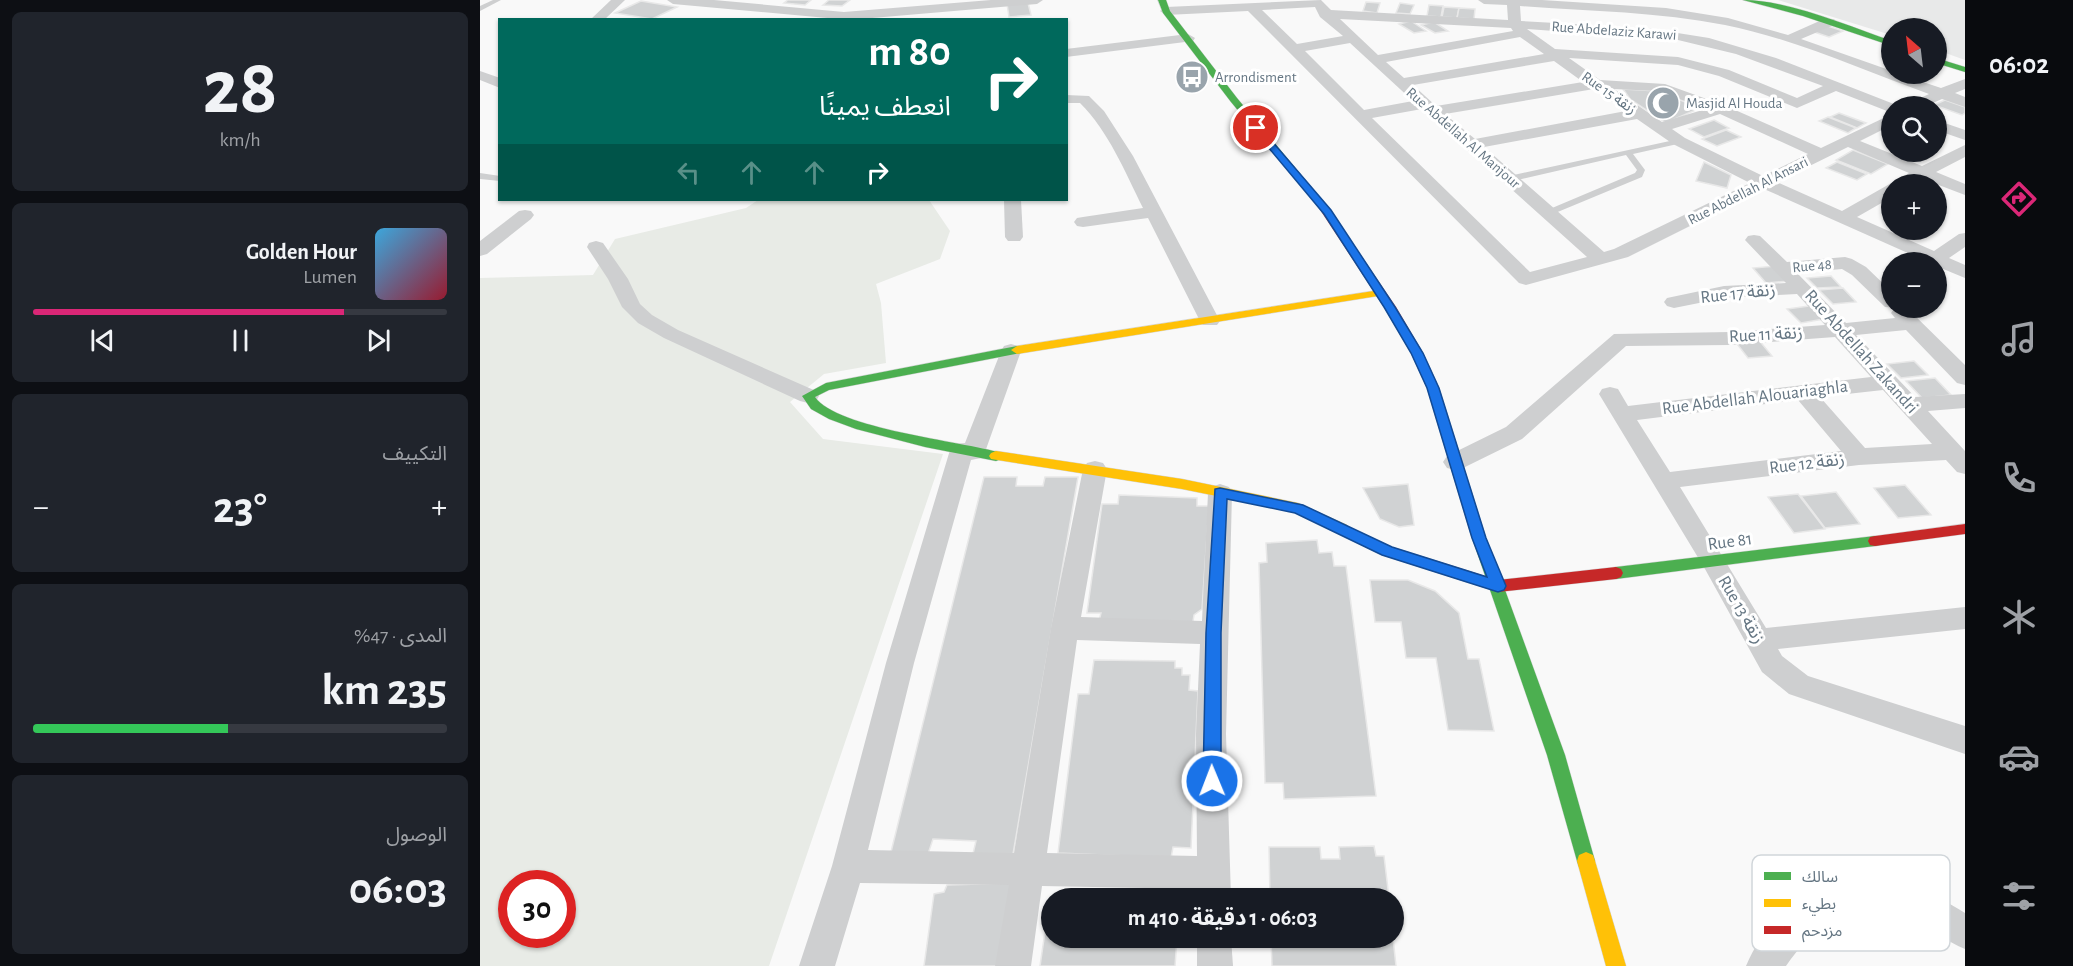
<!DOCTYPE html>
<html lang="ar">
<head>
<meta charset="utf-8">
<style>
	:root { --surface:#171b24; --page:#20242c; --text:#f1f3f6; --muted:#9ea1a6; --line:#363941; --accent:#db2777 }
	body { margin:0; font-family:"Alegreya Sans","Noto Sans Arabic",sans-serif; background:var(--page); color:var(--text); direction:rtl; height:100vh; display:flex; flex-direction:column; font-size:22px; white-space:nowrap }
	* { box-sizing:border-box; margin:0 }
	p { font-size:20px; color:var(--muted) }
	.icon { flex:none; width:33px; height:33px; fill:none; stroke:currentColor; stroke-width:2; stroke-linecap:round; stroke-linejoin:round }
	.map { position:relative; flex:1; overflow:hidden; direction:ltr }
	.panel { display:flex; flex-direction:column; gap:12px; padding:12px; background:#0d0f14; width:480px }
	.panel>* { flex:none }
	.hud { position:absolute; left:18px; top:18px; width:570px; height:183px; border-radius:0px; box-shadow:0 2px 4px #0004; direction:rtl; background:#00695c; color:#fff; overflow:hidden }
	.needle { width:39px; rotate:332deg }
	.controls { position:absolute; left:1401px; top:18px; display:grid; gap:12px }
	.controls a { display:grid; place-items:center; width:66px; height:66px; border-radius:50%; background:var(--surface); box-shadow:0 2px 4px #0004; font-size:30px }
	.speed { position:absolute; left:18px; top:870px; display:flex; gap:12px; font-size:30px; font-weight:700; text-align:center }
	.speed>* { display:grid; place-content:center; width:78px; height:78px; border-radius:50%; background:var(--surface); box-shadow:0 2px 4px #0004; line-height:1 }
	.speed .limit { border:9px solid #d22; background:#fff; color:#111 }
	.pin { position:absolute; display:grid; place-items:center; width:51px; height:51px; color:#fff; margin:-26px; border:3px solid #fff; border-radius:50%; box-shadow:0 2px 6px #0007 }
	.me { position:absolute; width:66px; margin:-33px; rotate:359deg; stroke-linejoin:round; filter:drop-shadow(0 0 4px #0008) }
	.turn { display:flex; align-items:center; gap:21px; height:126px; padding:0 18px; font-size:27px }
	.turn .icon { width:78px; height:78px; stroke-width:2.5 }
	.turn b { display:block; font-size:42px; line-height:51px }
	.lanes { display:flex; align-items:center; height:57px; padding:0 18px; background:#0003; justify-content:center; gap:30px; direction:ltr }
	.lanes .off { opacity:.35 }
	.big { font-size:45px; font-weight:700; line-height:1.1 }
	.panel .tile { flex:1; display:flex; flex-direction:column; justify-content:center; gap:9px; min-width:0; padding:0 21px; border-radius:9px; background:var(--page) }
	.panel .dial { align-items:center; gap:0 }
	.dial b { font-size:78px; line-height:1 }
	.song { display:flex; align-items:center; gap:18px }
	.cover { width:72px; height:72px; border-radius:9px; background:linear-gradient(135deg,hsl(200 70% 55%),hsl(350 70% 35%)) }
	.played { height:6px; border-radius:3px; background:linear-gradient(90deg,var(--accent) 75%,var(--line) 75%) }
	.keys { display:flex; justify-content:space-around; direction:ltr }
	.heat { display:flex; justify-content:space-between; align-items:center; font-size:33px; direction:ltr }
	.charge { height:9px; border-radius:4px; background:linear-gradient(90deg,#34c759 47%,var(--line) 0) }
	.trip { position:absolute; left:561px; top:888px; width:363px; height:60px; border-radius:30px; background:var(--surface); box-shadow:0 2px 4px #0004; font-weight:700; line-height:60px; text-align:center; direction:rtl }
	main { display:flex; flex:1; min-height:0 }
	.tabs { display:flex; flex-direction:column; width:108px; justify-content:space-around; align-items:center; background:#090b0e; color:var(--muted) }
	.tabs .icon { width:42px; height:42px }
	.tabs .selected { color:var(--accent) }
	.tabs b { font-size:27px; color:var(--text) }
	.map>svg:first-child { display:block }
</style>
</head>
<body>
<main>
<nav class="tabs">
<b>06:02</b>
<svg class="icon selected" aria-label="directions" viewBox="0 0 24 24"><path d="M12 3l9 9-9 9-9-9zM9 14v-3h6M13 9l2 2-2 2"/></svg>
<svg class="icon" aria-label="music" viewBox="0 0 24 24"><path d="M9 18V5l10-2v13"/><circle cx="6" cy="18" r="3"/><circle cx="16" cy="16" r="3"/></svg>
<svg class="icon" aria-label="phone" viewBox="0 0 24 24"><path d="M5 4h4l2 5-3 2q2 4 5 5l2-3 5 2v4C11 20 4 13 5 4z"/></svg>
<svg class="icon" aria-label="climate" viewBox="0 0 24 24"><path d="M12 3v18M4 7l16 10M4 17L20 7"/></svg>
<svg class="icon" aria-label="car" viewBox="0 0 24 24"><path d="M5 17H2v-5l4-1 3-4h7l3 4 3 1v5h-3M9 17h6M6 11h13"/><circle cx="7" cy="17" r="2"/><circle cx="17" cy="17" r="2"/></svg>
<svg class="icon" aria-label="filters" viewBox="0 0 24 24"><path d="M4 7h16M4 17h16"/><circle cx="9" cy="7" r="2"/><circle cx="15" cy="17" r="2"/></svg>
</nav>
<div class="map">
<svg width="1485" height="966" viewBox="0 0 1485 966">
	<rect width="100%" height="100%" fill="#f9f9f9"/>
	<path fill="#e8e9e9" d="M1298 0H1485V60L1457 50 1456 28H1412L1411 35Z"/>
	<path fill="#e8ebe6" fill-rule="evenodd" d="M278 200H449L470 231 460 259 396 284 401 303 406 363 344 374 310 402 343 439 463 454 289 966H0V278L113 275 135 239 266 208ZM32 884H82V934H32Z"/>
	<g fill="#d0d2d3" stroke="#e8e8e8" stroke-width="1.5">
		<path d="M308 0H331L325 5 304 3Z"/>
		<path d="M349 0H370L362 6 343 5Z"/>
		<path d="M161 1 197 7 172 19 135 13Z"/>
		<path d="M886 2 900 3 897 13 883 11Z"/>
		<path d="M548 3 551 15 529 17 527 4Z"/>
		<path d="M920 3 934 5 930 14 916 13Z"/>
		<path d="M949 5 963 6 961 17 947 16Z"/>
		<path d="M964 7 979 8 977 18 962 17Z"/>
		<path d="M979 8 995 9 994 19 977 18Z"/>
		<path d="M931 21 946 31 934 33 919 24Z"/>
		<path d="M954 22 968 31 955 33 941 25Z"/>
		<path d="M1348 26 1363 31 1349 37 1334 32Z"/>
		<path d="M1143 89 1178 91 1220 108 1186 123 1150 99Z"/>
		<path d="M1465 100 1485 107V113L1482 115 1454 105Z"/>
		<path d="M1359 113 1386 123 1377 128 1350 117Z"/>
		<path d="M1348 117 1376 128 1368 133 1339 121Z"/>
		<path d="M1234 120 1249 128 1224 137 1209 129Z"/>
		<path d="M1246 130 1261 137 1237 146 1222 139Z"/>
		<path d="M1373 150 1408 164 1391 174 1356 160Z"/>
		<path d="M1224 162 1251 175 1247 188 1216 181Z"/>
		<path d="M1357 162 1387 174 1377 180 1346 168Z"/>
		<path d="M1296 266 1310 281 1286 283 1273 268Z"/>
		<path d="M1351 276 1361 287 1337 288 1327 278Z"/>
		<path d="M1363 288 1376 302 1353 304 1339 290Z"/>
		<path d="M1329 306 1344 319 1321 323 1307 309Z"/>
		<path d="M1278 339 1292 356 1268 358 1254 340Z"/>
		<path d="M1434 361 1448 375 1421 378 1407 364Z"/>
		<path d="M1455 378 1471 395 1442 398 1426 381Z"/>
		<path d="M504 477H537L536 486H563L565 477H598L532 860 492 858 496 841 453 839 447 857 410 856Z"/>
		<path d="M928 484 934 525 919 527 900 519 883 488Z"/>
		<path d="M1425 485 1451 515 1418 518 1394 488Z"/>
		<path d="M1356 492 1380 524 1345 528 1321 496Z"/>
		<path d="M1318 494 1345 529 1314 533 1288 497Z"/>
		<path d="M639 495 717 498V506H729L722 609 714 615 712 628 618 625 621 613H607L622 504H638Z"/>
		<path d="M837 540 839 553 852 552 854 566H866L896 796 804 799 803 783H785L779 563 787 562 786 543Z"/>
		<path d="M890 580H928L955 591 979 613 988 659H999L1014 731 968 730 956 658H926L921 622H895Z"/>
		<path d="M614 660 695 661V668H702V675H710L709 690 718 691 711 848 693 847 691 858 578 853 598 694H609Z"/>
		<path d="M894 846 896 856H904L909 898H790L789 847H840L841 859H860L859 847Z"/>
		<path d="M533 883 527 966H444L454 894 464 892 467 885Z"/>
		<path d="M567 918H572V938L645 940V938H697L695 966H560Z"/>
		<path d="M791 938H913L916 966H792Z"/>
	</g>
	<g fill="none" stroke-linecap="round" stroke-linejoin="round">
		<g stroke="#d5d6d7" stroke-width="1">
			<g id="fast">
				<path d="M678 0H686L690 11 757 98 847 206V210H841L751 102 683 13Z"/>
				<path d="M1263 0C1309 0 1368 26 1412 41V46L1323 16Z"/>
				<path d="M1456 58 1485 67V72L1456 63Z"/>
				<path d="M537 346 541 347 543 350 541 353 349 390 335 397C357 429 482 441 521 453L523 456 521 459 516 461 445 447 376 429 349 419 331 409 322 396 346 383Z"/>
				<path d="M998 530 1003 531 1005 535 1085 755 1115 861 1113 867 1106 870 1099 867 1097 861 1067 755 991 535 993 531Z"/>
				<path d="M1395 536 1400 537 1402 541 1400 545 1395 546 1136 579 1131 577 1129 573 1131 569 1136 567Z"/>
			</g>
		</g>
		<g stroke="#d5d6d7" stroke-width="1">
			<g id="slow">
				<path d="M900 290 904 291V295L537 354 531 350 537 346Z"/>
				<path d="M516 451 702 479 818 503 867 525 869 529 867 533 862 534 815 512 702 489 511 459 509 456 511 453Z"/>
				<path d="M1106 852 1113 855 1115 861 1146 966H1126L1097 861 1099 855Z"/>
			</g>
		</g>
		<g stroke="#d5d6d7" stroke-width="1">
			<g id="jam">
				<path d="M844 205 847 206 916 307 943 353 959 388 1005 535 1003 539H993L991 535 947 388 931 353 904 307 839 208Z"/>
				<path d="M862 524 912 547 1018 580 1136 567 1141 569 1143 573 1141 577 1136 579 1018 592 902 555 857 533 855 529 857 525Z"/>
				<path d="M1485 524V534L1395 546 1390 545 1388 541 1390 537 1395 536Z"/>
			</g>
		</g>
		<g fill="#cecfd0" fill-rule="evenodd">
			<path d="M13 0H21L0 11V6Z"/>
			<path d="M1199 139H1202V143L1153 154 1165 170 1162 177 1068 216 1064 213 1065 211 1155 173 1157 170 1146 155 1029 182 1025 179 1029 176Z"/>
			<path d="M0 173 20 176V181L0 179Z"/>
		</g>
		<g fill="#cecfd0" fill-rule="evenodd">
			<path d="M131 0H145L124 20H110Z"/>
			<path d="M187 0H234L364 12 511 0H563L557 4 369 20 193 4Z"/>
			<path d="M841 0 851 10 1028 20 1027 5 1004 4 998 0H1062L1186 8 1248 18 1308 35 1344 19H1354L1356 22 1354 25 1321 39 1412 71V74H1419L1461 88 1485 79V89L1475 93 1485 97V107L1462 99 1446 106H1428L1430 103 1449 94C1382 70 1315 39 1245 25 1178 12 1108 11 1040 6L1041 21 1166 28 1229 38 1296 58 1419 106H1412V112L1407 111 1356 91 1317 108 1239 76 1198 65 1089 58 1120 80 1185 84 1246 106 1341 148 1412 114V125L1380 141 1442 166 1485 145V157L1456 172 1485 184V195L1443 179 1433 184H1412V197L1377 217 1454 251 1479 234 1485 233V247L1469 258 1485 265V278L1456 266V262H1448L1284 189 1148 257 1046 285 1039 283 768 11 686 15 680 11 686 7ZM835 7 840 17 863 36 817 44 782 10ZM860 19 1031 28 1033 31 898 55ZM1047 29 1198 40 1256 54 1343 86 1317 98 1249 70 1198 57 1075 49ZM1040 37 1064 54 924 78 906 62ZM870 43 933 101 884 110 825 51ZM1074 61 1103 82 956 106 933 85ZM1114 89 1146 111 995 139 965 114ZM1134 89 1178 91 1226 109 1182 122ZM942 109 1107 257 1050 272 892 118ZM1240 114 1328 154 1283 176 1205 138 1192 129ZM1157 119 1193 144 1270 183 1134 249 1124 252 1004 147ZM1368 147 1429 173 1362 211 1297 182Z"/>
			<path d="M708 34 715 38 713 41 586 57V49Z"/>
			<path d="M0 71 20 78V88L0 80Z"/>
			<path d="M586 95 609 96 624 111 653 156 740 321 737 325H723L720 321 668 218 603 227 597 226 594 222 597 218 603 217 663 208C645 172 629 132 600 103H586Z"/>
			<path d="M1456 120 1485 130V140L1456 130Z"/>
			<path d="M524 200H541L543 237 540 241H528L525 237Z"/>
			<path d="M45 210 51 211 54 215 51 219 7 254 0 256V241L39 211Z"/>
			<path d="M1274 235 1280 236 1307 262 1365 257 1372 259 1386 267 1412 292V308H1418L1405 307 1372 275 1362 269 1317 273 1366 323 1415 318 1411 313 1414 309H1428L1485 365V385L1477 383 1426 330 1376 335 1435 397 1485 394V408L1448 411 1485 451V474L1477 472 1466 460 1379 465 1200 487 1286 628 1485 607V629L1298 649 1302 656 1328 676 1485 726V754L1309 694 1282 672 1225 569 1119 394 1122 389 1130 387 1138 389 1148 406 1391 377 1355 337 1250 345 1146 346 1042 439 983 468 975 470 967 468 963 462 967 456 1026 427 1134 334 1250 332 1345 325 1317 294 1244 298 1194 308 1187 306 1184 302 1187 298 1244 286 1306 283 1265 240 1268 236ZM1403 390 1452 444 1385 448 1340 397ZM1318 400 1361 451 1190 472 1157 420Z"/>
			<path d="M116 241 123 243 148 279 160 304 172 315 198 330 336 391 339 396 336 401 328 403 320 401 184 338 158 323 142 307 128 279 107 247 109 243Z"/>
			<path d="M531 344 538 346 541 351 505 452 501 458 491 460 434 663 388 850 534 853 571 628 603 469 607 463 615 461 623 463 627 469 601 617 722 621 728 493 731 487 740 484 749 487 752 493 746 734 751 898H717V889L562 886 551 966H515L529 885 380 883 355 966H319L352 866 406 663 470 450 474 444 485 443 521 351 524 346ZM597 640 720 644 716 734 717 856 567 853Z"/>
			<path d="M1372 875C1413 874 1450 891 1485 913V949C1468 942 1453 931 1437 923 1375 890 1342 916 1306 966H1266C1285 920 1325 889 1372 875Z"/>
			<path d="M717 938H751L753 966H717Z"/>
		</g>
		<use href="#fast" fill="#4caf50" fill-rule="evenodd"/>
		<use href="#slow" fill="#ffc107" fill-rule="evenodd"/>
		<use href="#jam" fill="#c62828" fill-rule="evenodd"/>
	</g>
	<path fill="#1a73e8" stroke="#114b97" stroke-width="1.5" d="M773 126H779L851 210 915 307 943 353 959 388 1006 538 1026 586 1024 590 1018 592 902 555 815 513 747 499 741 633V781L738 787 732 789 726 787 723 781 726 633 735 489 740 488 823 505 912 547 1007 577 992 538 947 388 931 353 904 307 844 214 773 129Z"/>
	<defs>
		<g id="bus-disc" transform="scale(1.725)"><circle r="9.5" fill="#99a4ac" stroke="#fff"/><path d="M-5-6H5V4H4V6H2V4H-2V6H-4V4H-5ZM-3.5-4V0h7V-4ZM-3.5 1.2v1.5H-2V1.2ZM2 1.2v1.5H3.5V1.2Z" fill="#fff"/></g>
		<g id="mosque-disc" transform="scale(1.725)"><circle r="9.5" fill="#99a4ac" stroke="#fff"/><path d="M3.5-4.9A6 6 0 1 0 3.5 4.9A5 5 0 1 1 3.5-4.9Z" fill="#fff"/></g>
	</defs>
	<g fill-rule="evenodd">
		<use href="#bus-disc" x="712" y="77"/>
		<use href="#mosque-disc" x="1183" y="103"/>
	</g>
	<g text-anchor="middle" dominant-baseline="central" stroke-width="6" stroke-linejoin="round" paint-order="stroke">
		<g font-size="15" fill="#657683" stroke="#fff">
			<text transform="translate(1134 31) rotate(4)">Rue Abdelaziz Karawi</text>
			<text transform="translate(1129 93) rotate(35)">Rue 15 زنقة</text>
			<text transform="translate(983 138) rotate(41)">Rue Abdellah Al Manjour</text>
			<text transform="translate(1268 191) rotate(-27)">Rue Abdellah Al Ansari</text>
			<text transform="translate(1332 266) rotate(-5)">Rue 48</text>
		</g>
		<g font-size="15" fill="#657683" stroke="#fff" text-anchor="start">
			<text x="735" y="77">Arrondisment</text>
			<text x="1206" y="103">Masjid Al Houda</text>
		</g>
		<g font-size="18" fill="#657683" stroke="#fff">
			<text transform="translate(1258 294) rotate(-6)">Rue 17 زنقة</text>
			<text transform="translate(1286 335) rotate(-3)">Rue 11 زنقة</text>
			<text transform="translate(1381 352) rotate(48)">Rue Abdellah Zakandri</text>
			<text transform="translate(1275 398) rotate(-7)">Rue Abdellah Alouariaghla</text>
			<text transform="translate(1327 464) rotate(-7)">Rue 12 زنقة</text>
			<text transform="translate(1250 542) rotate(-8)">Rue 81</text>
			<text transform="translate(1261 610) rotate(60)">Rue 13 زنقة</text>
		</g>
	</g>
	<rect x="1272" y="855" width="198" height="96" rx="9" fill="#fff" stroke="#d1d6da" stroke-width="1.5"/>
	<rect x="1284" y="872" width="27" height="8" fill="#4caf50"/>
	<rect x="1284" y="899" width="27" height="8" fill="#ffc107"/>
	<rect x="1284" y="926" width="27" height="8" fill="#c62828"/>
	<g font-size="16" fill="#657683">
		<text x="1322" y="882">سالك</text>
		<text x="1322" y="909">بطيء</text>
		<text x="1322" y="936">مزدحم</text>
	</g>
</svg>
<div class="controls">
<a><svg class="needle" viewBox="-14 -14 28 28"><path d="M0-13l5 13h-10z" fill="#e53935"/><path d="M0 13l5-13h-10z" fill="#9ea1a6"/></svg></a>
<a><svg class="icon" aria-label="search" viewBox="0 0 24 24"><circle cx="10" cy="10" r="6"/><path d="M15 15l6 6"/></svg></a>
<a>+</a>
<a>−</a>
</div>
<div class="speed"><div class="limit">30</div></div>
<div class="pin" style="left:776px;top:128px;background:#d93025"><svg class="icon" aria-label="arrive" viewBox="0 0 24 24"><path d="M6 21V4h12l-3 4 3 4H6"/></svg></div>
<svg class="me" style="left:732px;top:781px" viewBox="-20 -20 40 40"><circle r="17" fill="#1a73e8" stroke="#fff" stroke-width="3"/><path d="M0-11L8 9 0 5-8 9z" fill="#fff"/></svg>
<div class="trip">06:03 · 1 دقيقة · 410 m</div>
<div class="hud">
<div class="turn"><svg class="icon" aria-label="right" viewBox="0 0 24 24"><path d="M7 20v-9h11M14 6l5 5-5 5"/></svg><div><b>80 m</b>انعطف يمينًا</div></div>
<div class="lanes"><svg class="icon off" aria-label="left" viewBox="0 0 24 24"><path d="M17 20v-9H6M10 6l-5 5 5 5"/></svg><svg class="icon off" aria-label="ahead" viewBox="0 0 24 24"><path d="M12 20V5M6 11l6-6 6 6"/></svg><svg class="icon off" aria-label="ahead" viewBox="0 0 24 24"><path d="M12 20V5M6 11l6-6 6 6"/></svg><svg class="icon" aria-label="right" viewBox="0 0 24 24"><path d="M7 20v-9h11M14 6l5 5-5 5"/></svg></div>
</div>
</div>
<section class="panel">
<div class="tile dial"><b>28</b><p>km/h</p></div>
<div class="tile">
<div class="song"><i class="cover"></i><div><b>Golden Hour</b><p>Lumen</p></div></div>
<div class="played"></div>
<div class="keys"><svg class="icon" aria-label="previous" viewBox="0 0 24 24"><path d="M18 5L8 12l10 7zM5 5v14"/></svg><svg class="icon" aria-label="pause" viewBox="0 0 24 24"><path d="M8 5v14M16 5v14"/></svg><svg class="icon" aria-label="next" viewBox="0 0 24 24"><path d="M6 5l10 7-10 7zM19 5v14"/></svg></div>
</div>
<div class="tile"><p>التكييف</p>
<div class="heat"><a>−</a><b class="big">23°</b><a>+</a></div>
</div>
<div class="tile"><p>المدى · 47%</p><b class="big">235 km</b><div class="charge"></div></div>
<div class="tile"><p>الوصول</p><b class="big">06:03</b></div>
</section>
</main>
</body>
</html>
